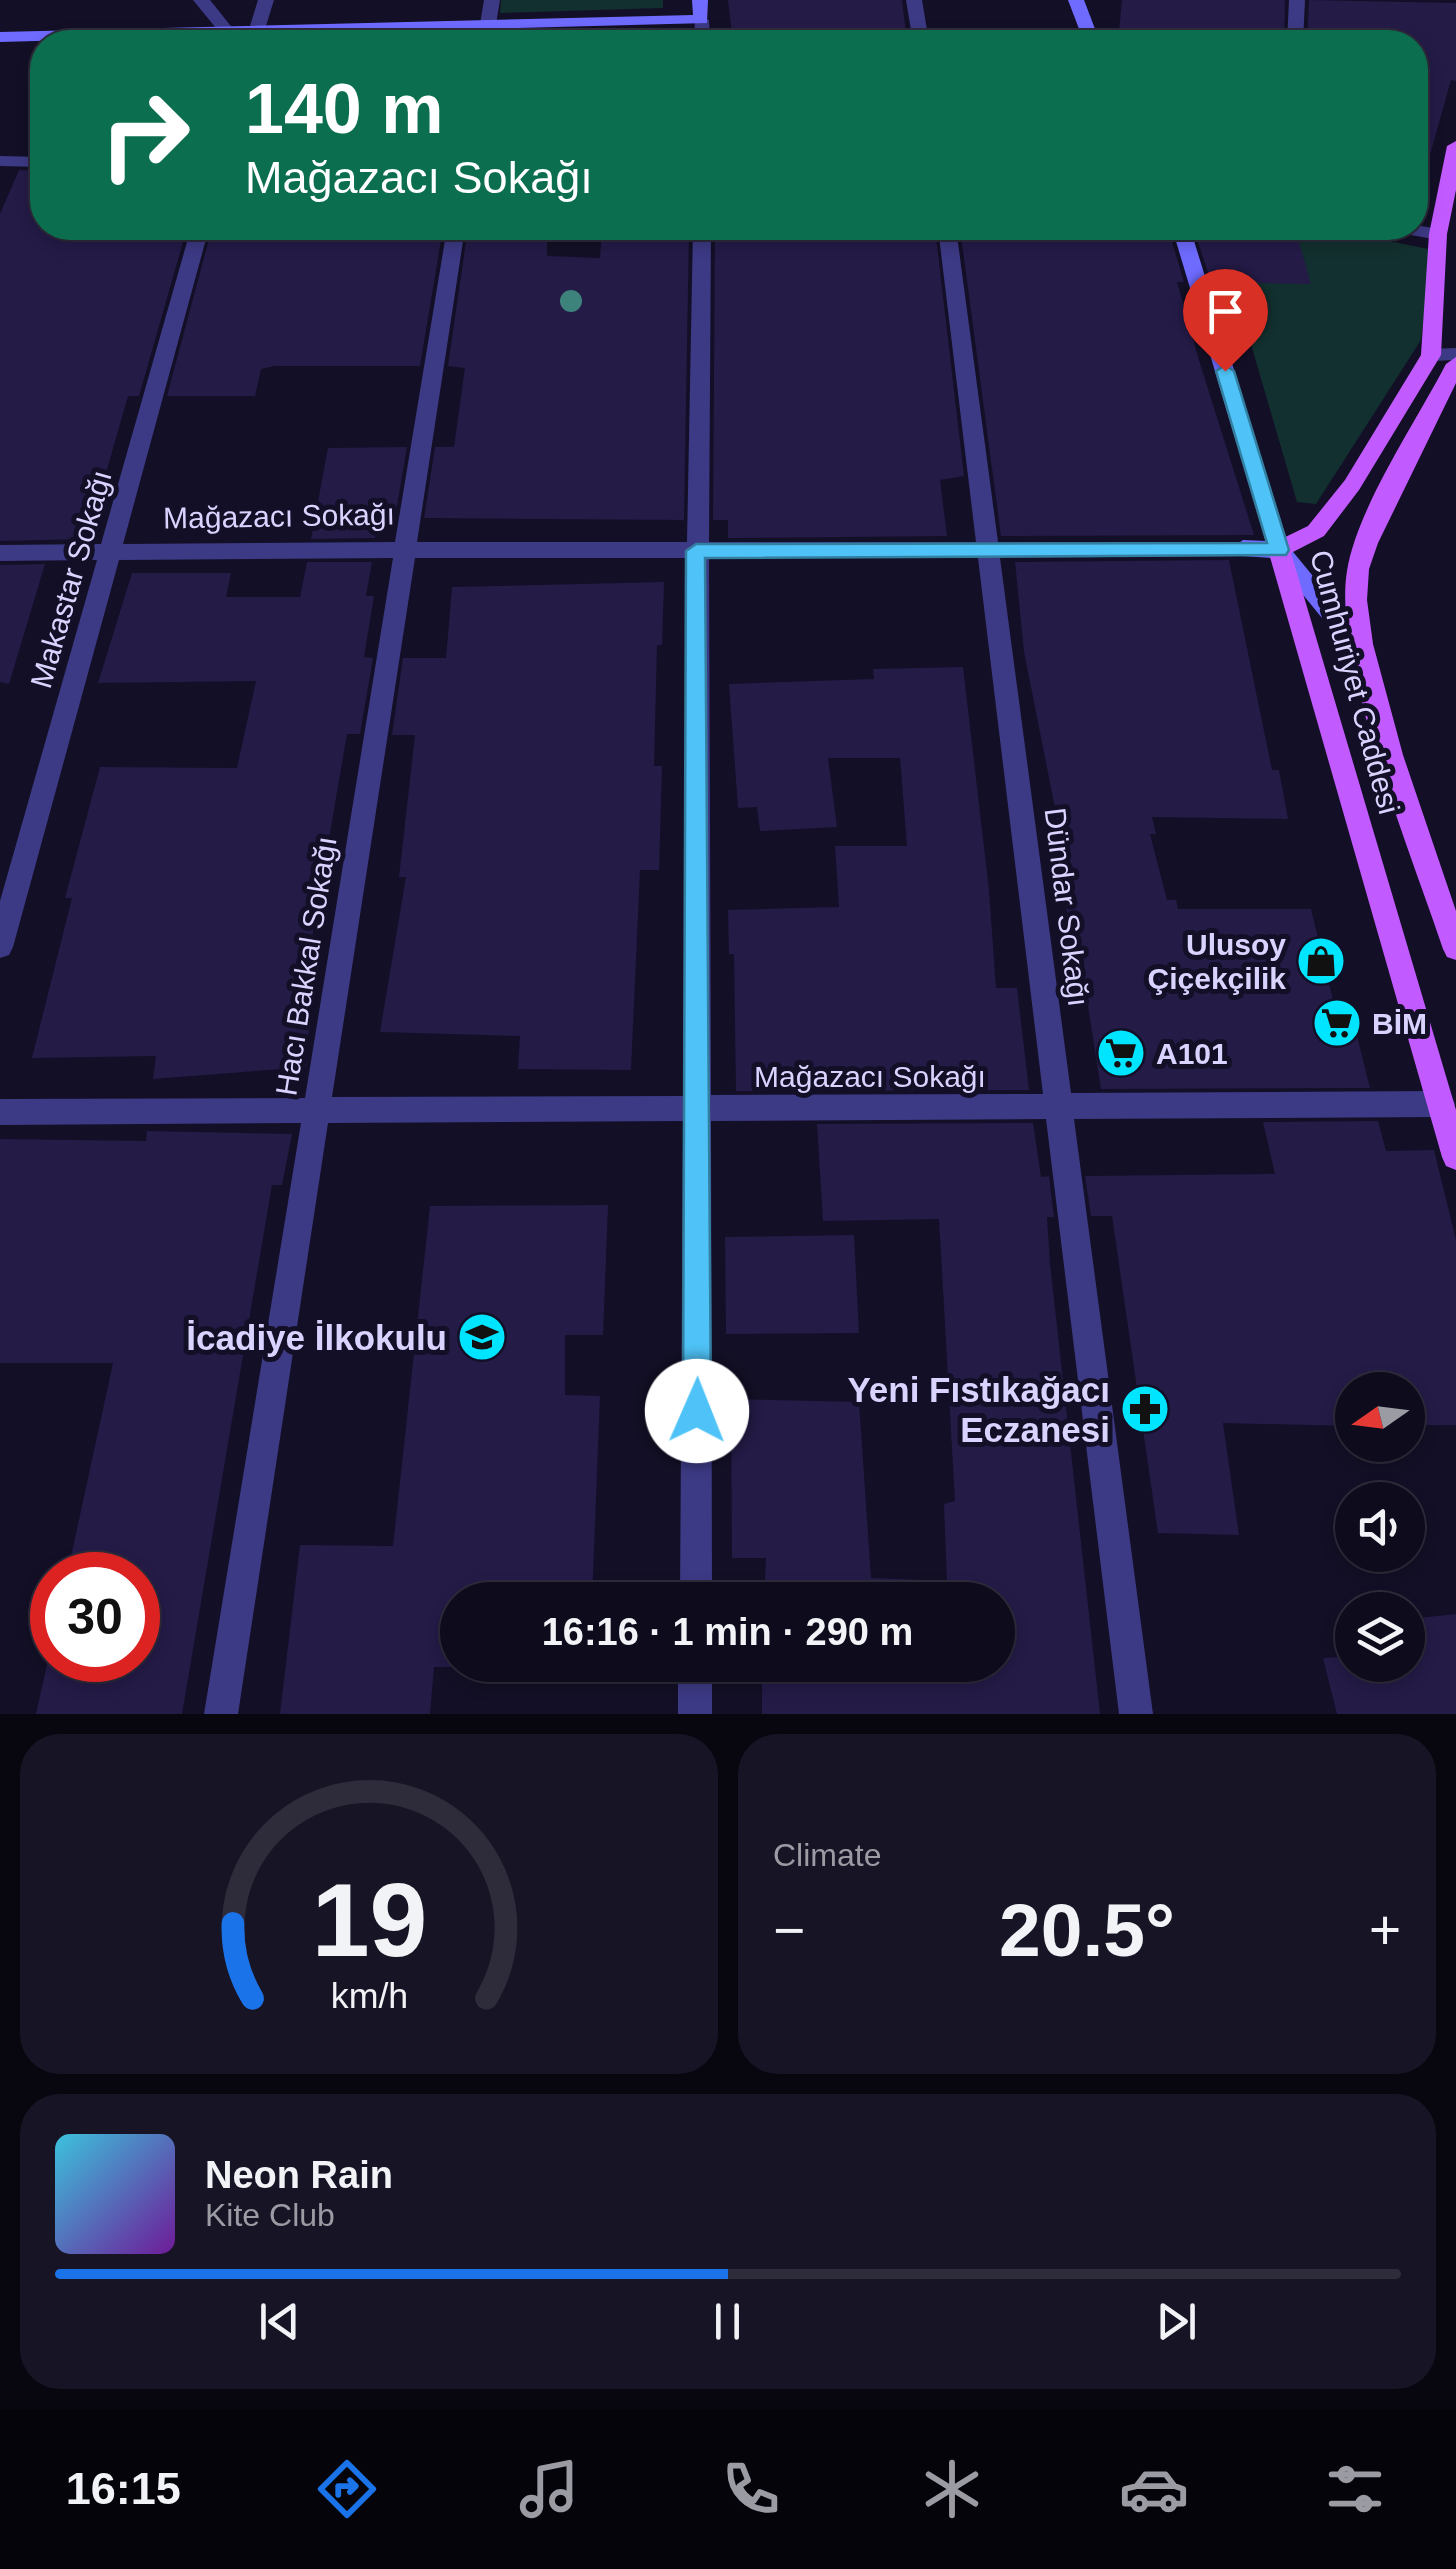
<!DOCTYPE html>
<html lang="en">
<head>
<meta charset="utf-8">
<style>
	:root { --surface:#0e0b1c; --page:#171425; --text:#f1f3f6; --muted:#9b9ba3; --line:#2e2b3b; --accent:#1a73e8 }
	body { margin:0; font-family:Helvetica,sans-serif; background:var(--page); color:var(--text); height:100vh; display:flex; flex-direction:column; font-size:38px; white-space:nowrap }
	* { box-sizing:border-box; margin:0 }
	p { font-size:32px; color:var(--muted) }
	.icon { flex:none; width:55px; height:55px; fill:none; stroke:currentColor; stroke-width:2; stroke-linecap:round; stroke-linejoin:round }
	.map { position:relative; height:1714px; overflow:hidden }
	.side { display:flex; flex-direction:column; gap:20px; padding:20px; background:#08060f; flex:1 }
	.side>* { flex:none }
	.top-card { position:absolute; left:30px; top:30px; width:1398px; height:210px; border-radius:40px; box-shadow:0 5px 15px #0003,0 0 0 2px var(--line); background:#0b6e4f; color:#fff; overflow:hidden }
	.needle { width:65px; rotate:256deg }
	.fabs { position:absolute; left:1335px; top:1372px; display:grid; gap:20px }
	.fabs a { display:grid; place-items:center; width:90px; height:90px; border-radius:50%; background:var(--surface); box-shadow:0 5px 15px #0003,0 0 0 2px var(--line); font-size:50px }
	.speed { position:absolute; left:30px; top:1552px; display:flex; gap:20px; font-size:50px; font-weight:700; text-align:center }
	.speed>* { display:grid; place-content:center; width:130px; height:130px; border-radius:50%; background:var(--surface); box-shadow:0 5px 15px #0003,0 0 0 2px var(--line); line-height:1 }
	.speed .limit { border:15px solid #d22; background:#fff; color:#111 }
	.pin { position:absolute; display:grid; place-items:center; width:85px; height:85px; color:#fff; margin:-102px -42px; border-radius:50% 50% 50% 0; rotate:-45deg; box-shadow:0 0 10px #0007 }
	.pin .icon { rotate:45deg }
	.me { position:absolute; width:110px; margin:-55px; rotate:1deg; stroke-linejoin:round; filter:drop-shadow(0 0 8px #0008) }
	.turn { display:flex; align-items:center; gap:35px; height:210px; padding:0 50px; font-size:45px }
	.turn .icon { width:130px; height:130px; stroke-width:2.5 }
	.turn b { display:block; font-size:70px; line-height:85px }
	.big { font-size:75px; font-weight:700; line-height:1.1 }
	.side .tile { flex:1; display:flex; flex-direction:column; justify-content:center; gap:15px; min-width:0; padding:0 35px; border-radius:40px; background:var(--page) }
	.side .dial { align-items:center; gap:0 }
	.dial svg { height:260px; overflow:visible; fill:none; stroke:var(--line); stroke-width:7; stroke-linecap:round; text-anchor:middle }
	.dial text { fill:var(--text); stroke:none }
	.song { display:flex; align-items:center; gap:30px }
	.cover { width:120px; height:120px; border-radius:15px; background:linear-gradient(135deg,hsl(190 70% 55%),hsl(280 70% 35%)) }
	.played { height:10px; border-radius:5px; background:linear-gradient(90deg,var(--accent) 50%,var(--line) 50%) }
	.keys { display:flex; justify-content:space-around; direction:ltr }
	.heat { display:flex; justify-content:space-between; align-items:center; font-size:55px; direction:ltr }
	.side .tiles { flex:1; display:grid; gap:20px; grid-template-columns:1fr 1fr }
	.tile:last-child { grid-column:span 2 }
	.trip { position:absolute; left:440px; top:1582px; width:575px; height:100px; border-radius:50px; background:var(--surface); box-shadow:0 5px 15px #0003,0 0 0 2px var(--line); font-weight:700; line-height:100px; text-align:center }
	.tabs { display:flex; height:160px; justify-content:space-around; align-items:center; background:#06040b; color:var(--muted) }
	.tabs .icon { width:70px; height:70px }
	.tabs .on { color:var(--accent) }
	.tabs b { font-size:45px; color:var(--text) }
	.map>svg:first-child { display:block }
</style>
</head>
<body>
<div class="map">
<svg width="1456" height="1714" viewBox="0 0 1456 1714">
	<rect width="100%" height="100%" fill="#130f26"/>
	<g fill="#12302f">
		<path d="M501 0H663V8L500 13Z"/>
		<path d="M1217 228H1326L1433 250 1421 340 1316 504 1297 502Z"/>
	</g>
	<g fill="#241b47">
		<path d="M728 0H902L907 42H733Z"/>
		<path d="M1122 0H1285L1284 42H1118Z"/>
		<path d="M1309 0 1456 3V81L1451 80 1426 169 1415 167V42H1307Z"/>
		<path d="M19 170 42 171V228H187L139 396H128L87 539 0 541V214Z"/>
		<path d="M212 228H443L420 366H275L261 369 255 396H167Z"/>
		<path d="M468 228H547V256L600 258 602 228H689L684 520 424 518 435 447H454L465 368 448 366Z"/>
		<path d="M715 228H935L964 476 940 480 947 536 728 538V520H713Z"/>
		<path d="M960 228H1164L1169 232 1184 282H1177L1198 357 1254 535 1001 536Z"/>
		<path d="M1195 233 1297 235 1311 284 1211 282Z"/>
		<path d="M407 447 395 518H378L375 538 311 539 328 448Z"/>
		<path d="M1229 560 1272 770H1279L1288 819 1152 817 1156 834H1150L1167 900H1176L1178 909H1311L1333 1000H1348L1370 1088 1101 1089 1083 974H1077L1056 843H1062L1024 652 1015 562Z"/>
		<path d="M307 562H372L366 596H374L364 657 373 658 360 734H347L308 961 314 960 306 1067 153 1079 156 1056 32 1058 72 898H65L100 767 237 768 256 681 98 683 132 573H231L226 597H300Z"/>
		<path d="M45 564 9 684 0 682V565Z"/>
		<path d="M664 582 662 645H657L654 766H662L659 870H640L631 1070 518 1069 520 1036 380 1032 406 877H399L415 735H392L403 658H446L452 587Z"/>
		<path d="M963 667 989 890 996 988H1017L1029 1090 736 1091 734 954H729L728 910 839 907 835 846H907L900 758H828L837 827 760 831 757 807 738 808 729 684 874 679 873 669Z"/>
		<path d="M1378 1121 1386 1151 1434 1150 1456 1240V1425H1408V1390H1352V1426L1223 1423 1239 1535 1158 1533 1112 1216H1091L1085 1176 1275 1174 1263 1122Z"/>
		<path d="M1033 1123 1041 1177 1049 1176 1054 1217H1047L1050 1263 1100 1714H762V1665H998V1600H764L766 1558H732L731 1399 859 1402 871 1578 947 1581 944 1504 955 1501 939 1219 823 1221 817 1124Z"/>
		<path d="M147 1131 292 1134 282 1185H272L182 1714H36L48 1660H138V1575H67L113 1363H0V1139L146 1141Z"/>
		<path d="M608 1205 603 1335H565V1395L600 1396 592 1600H458V1665L590 1666 434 1667 430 1714H280L300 1545 393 1546 430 1206Z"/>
		<path d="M854 1235 859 1333 726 1334 725 1237Z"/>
		<path d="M1456 1614V1714H1337L1323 1658 1352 1656V1665H1408V1619Z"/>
	</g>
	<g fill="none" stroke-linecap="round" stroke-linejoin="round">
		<g fill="#3d3a85" fill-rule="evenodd">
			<path d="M193 0H210L234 30 232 33H220Z"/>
			<path d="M258 0H274L261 42H245Z"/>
			<path d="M484 0H500L493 42H477Z"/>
			<path d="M906 0H922L929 42H913Z"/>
			<path d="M1289 0H1305L1303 42H1287Z"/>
			<path d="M695 17 709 20 710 42H694Z"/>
			<path d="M0 156 42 157V167L0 166Z"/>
			<path d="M1415 225 1445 230 1447 234 1438 240 1395 232 1393 228Z"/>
			<path d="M191 228H209L123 544 395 542 447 228H465L417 542H687L693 228H711L709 542H976L938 228H956L998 542H1251L1254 548 1251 554 1243 556 1000 558 1071 1093 1441 1091 1451 1095 1455 1104 1451 1113 1441 1117 1074 1119 1153 1714H1119L1046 1119 711 1121 712 1600H680L683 1121 328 1123 238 1714H204L301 1123 0 1125V1099L305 1098 393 558 119 560 13 947 9 955 0 958V901L97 560 0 561V545L101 544ZM415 558H687L683 1096 332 1097ZM709 558H978L1043 1094 711 1095Z"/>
			<path d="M1456 348V360L1431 361 1421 355 1431 349Z"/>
			<rect x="678" y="1665" width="34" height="49"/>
		</g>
		<g fill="#6f6bff" fill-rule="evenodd">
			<path d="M692 0H708L707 23 0 42V32L693 15Z"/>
			<path d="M1068 0H1084L1100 42H1084Z"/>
			<path d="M1172 228H1190L1289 547 1369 644 1372 650 1369 656H1353L1273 558 1243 556 1232 548 1243 540 1266 541Z"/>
		</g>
		<g fill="#c25bff" fill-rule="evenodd">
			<path d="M1456 141V190L1447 234 1441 355 1359 490 1324 536 1291 553 1456 1110V1170L1446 1166 1442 1157 1268 550 1271 544 1308 526 1345 480 1421 355 1429 234 1447 146Z"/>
			<path d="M1456 357V383L1378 543 1369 569 1367 600 1373 644 1403 755 1456 911V960L1447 957 1443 949C1413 858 1332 661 1347 571 1357 508 1416 422 1446 364Z"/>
		</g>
	</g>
	<circle fill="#3d827b" cx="571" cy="301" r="11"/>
	<path fill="#4fc3f7" stroke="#337fa1" stroke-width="2.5" d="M1225 365 1234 371 1289 550 1286 555 705 558 711 1411 707 1421 697 1425 687 1421 683 1411 686 551 696 544 1267 543 1216 371Z"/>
	<defs>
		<g id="shop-disc" transform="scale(2.5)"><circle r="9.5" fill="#00e5ff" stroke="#130f26"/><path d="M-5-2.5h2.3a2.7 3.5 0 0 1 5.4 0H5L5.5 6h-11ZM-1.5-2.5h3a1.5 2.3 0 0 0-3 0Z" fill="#111"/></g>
		<g id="supermarket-disc" transform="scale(2.5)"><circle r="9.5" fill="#00e5ff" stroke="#130f26"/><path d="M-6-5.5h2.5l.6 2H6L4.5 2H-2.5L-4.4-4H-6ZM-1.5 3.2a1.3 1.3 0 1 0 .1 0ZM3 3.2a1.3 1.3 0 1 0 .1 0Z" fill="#111"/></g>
		<g id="school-disc" transform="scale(2.5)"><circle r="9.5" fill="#00e5ff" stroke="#130f26"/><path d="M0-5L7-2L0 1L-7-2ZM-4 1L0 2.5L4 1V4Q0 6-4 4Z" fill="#111"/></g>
		<g id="pharmacy-disc" transform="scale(2.5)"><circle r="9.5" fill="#00e5ff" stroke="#130f26"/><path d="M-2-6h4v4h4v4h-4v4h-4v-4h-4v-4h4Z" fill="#111"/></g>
	</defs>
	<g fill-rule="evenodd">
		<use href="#shop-disc" x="1321" y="961"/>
		<use href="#supermarket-disc" x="1337" y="1023"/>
		<use href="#supermarket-disc" x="1121" y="1053"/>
		<use href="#school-disc" x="482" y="1337"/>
		<use href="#pharmacy-disc" x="1145" y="1409"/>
	</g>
	<g text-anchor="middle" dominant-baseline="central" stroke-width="10" stroke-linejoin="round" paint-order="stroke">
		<g font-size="30" fill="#d9d4ff" stroke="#130f26">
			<text transform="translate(279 516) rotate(-1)">Mağazacı Sokağı</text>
			<text transform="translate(71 579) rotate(-74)">Makastar Sokağı</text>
			<text transform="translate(1355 682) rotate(75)">Cumhuriyet Caddesi</text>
			<text transform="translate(1067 907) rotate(83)">Dündar Sokağı</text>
			<text transform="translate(306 966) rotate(-81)">Hacı Bakkal Sokağı</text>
			<text x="870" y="1076">Mağazacı Sokağı</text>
		</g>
		<g font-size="30" font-weight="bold" fill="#d9d4ff" stroke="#130f26" text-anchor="start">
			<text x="1286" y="944" text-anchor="end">Ulusoy<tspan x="1286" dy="34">Çiçekçilik</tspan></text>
			<text x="1372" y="1023">BİM</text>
			<text x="1156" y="1053">A101</text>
		</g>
		<g font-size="35" font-weight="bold" fill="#d9d4ff" stroke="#130f26" text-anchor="end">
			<text x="447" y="1337">İcadiye İlkokulu</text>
			<text x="1110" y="1389">Yeni Fıstıkağacı<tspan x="1110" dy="40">Eczanesi</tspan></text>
		</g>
	</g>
</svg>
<div class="fabs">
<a><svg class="needle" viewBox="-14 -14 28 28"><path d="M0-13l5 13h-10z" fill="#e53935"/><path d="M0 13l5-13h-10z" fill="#9b9ba3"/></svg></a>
<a><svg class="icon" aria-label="sound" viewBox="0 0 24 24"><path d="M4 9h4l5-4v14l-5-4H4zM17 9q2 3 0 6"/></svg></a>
<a><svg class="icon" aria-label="layers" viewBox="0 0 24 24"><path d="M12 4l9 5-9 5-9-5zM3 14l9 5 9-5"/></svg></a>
</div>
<div class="speed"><div class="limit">30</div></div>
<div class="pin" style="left:1225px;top:371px;background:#d93025"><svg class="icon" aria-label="arrive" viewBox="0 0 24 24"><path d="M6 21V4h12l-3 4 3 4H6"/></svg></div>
<svg class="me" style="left:697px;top:1411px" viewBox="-20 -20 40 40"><circle r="19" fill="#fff"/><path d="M0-13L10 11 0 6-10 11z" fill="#4fc3f7"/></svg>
<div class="trip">16:16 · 1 min · 290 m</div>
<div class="top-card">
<div class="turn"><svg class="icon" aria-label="right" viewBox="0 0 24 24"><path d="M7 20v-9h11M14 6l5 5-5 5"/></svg><div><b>140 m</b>Mağazacı Sokağı</div></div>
</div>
</div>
<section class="side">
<div class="tiles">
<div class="tile dial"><svg viewBox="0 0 100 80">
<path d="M14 69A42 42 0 1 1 86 69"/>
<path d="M14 69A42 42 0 0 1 8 46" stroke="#1a73e8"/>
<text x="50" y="56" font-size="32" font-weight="700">19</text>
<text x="50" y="72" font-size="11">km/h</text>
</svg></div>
<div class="tile"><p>Climate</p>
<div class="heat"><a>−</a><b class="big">20.5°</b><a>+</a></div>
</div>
<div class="tile">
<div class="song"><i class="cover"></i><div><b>Neon Rain</b><p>Kite Club</p></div></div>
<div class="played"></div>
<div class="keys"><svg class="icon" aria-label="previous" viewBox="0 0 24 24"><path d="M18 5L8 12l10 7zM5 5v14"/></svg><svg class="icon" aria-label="pause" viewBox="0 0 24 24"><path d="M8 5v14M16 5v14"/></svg><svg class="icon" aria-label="next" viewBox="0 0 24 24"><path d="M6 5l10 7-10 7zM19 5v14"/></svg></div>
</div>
</div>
</section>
<nav class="tabs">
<b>16:15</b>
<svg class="icon on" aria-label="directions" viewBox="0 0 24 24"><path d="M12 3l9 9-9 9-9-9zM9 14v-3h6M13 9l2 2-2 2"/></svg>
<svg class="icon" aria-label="music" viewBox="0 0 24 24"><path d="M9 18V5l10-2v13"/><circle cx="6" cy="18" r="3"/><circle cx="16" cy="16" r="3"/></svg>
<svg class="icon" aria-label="phone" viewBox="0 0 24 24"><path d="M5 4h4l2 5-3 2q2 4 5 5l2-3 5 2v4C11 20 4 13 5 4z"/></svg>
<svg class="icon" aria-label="climate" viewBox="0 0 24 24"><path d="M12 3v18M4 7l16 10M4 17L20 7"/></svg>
<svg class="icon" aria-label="car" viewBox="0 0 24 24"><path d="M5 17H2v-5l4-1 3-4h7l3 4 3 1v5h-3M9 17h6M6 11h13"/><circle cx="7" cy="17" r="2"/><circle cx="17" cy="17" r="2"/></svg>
<svg class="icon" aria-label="filters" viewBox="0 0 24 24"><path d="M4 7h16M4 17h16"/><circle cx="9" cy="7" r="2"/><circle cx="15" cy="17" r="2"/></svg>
</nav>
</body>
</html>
